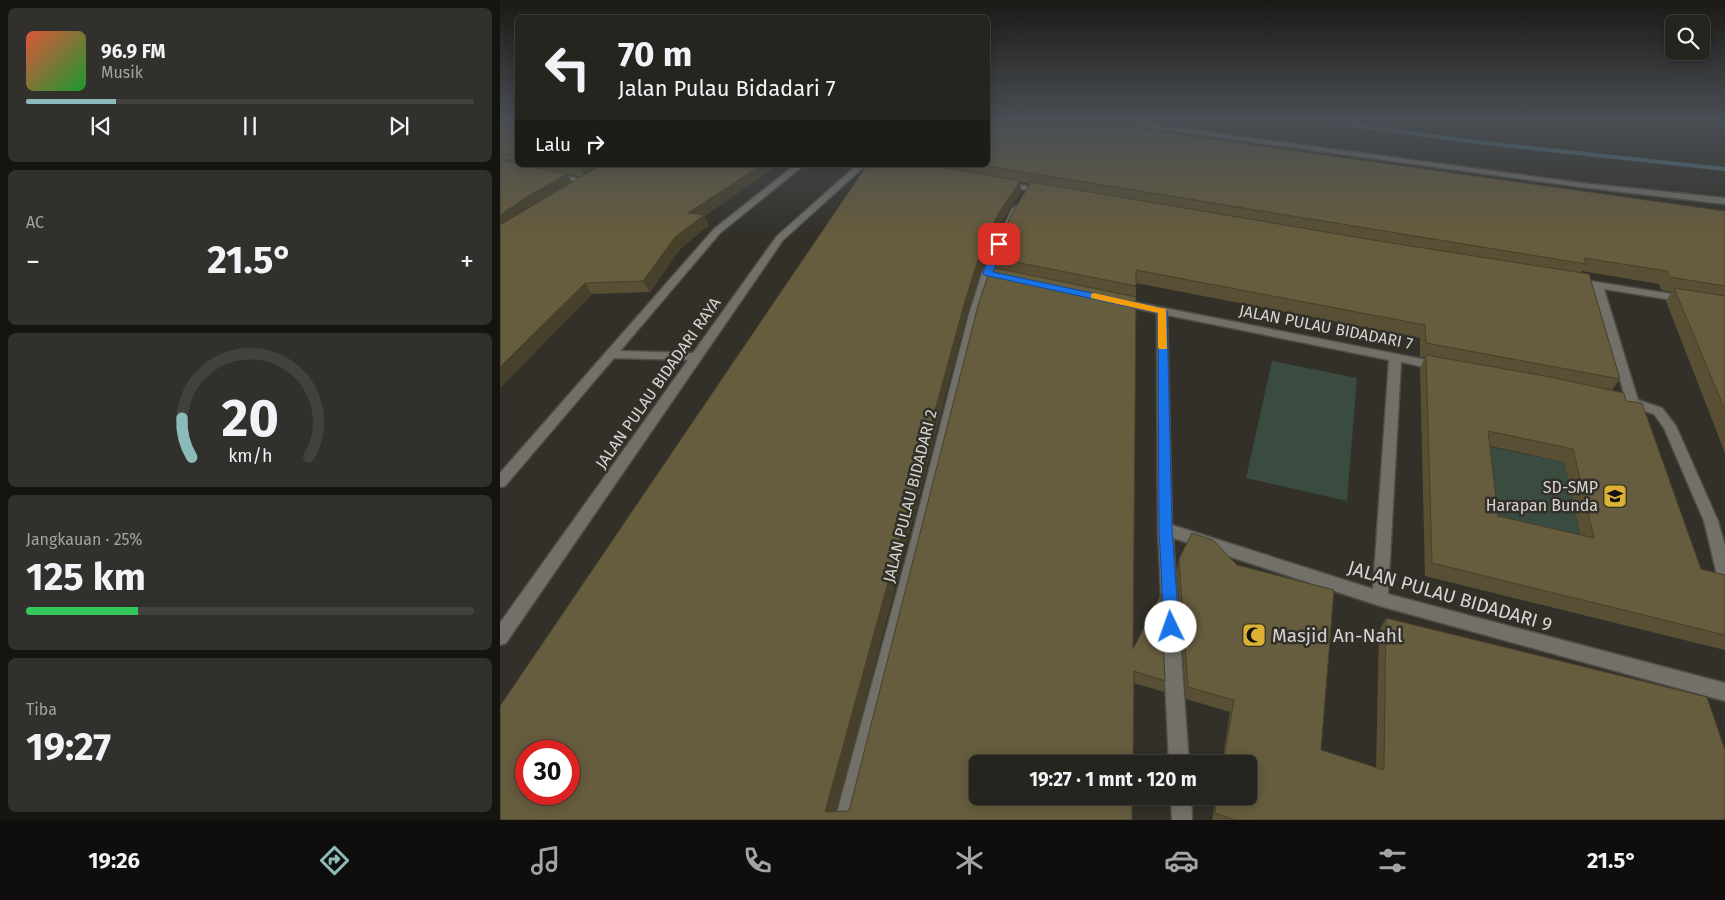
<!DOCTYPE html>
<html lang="id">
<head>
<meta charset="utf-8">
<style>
	:root { --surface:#26241f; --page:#32302c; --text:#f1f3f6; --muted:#a4a4a4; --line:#42413d; --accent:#8bbbb9 }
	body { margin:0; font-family:"Fira Sans",sans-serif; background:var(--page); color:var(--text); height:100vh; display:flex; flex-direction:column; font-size:19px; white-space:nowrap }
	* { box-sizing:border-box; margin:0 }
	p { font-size:16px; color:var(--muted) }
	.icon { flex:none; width:28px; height:28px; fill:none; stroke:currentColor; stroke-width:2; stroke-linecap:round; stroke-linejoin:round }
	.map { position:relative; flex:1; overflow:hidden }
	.drawer { display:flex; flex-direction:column; gap:8px; padding:8px; background:#151411; width:500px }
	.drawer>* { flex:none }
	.guide { position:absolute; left:15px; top:15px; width:475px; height:152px; border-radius:8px; box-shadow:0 2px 12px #0003,0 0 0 1px var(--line); background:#26241f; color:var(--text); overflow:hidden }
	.fabs { position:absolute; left:1165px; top:15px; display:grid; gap:10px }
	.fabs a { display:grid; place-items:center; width:45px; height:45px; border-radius:8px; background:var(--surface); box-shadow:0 2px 12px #0003,0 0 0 1px var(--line); font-size:25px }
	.speed { position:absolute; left:15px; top:740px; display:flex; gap:10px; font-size:25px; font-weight:700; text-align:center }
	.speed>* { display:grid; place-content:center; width:65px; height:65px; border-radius:50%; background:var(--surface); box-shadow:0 2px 12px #0003,0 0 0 1px var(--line); line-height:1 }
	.speed .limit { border:8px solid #d22; background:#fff; color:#111 }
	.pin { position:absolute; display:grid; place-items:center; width:42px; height:42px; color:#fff; margin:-21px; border-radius:10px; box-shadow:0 2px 8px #0006 }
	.me { position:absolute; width:55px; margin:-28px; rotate:357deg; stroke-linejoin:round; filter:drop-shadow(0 0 4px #0008) }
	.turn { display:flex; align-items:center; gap:18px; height:105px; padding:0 20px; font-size:22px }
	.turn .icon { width:65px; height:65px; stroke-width:2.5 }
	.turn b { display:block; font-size:35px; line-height:42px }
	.then { display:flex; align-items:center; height:48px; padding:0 20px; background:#0003; gap:10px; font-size:19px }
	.big { font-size:38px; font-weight:700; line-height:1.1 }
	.drawer .tile { flex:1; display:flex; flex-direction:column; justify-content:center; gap:8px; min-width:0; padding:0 18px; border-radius:8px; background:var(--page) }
	.drawer .dial { align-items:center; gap:0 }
	.dial svg { height:130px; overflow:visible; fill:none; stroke:var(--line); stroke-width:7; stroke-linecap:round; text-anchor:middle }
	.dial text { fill:var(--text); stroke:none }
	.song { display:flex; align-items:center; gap:15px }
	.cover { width:60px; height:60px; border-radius:8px; background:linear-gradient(135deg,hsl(10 70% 55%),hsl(130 70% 35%)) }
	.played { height:5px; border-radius:2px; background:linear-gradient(90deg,var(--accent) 20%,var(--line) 20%) }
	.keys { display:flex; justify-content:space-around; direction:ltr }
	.heat { display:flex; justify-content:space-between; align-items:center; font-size:28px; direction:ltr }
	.charge { height:8px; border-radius:4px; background:linear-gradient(90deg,#34c759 25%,var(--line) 0) }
	.trip { position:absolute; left:469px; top:755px; width:288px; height:50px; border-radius:8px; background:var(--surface); box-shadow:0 2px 12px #0003,0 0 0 1px var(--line); font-weight:700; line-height:50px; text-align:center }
	.menu { display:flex; height:80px; justify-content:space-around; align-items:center; background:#0f0e0c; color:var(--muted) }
	.menu .icon { width:35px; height:35px }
	.menu .current { color:var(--accent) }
	.menu b { font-size:22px; color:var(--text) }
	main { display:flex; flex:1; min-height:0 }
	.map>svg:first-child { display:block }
</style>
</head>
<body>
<main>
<section class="drawer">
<div class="tile">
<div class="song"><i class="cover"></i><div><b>96.9 FM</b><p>Musik</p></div></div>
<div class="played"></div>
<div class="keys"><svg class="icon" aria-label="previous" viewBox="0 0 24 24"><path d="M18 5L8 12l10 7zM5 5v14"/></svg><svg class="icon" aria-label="pause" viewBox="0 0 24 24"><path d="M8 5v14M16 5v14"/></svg><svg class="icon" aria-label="next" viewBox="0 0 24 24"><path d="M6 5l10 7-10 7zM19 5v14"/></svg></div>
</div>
<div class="tile"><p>AC</p>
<div class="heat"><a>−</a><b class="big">21.5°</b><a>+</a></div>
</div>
<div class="tile dial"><svg viewBox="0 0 100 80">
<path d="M14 69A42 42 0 1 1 86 69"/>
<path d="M14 69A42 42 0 0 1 8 45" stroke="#8bbbb9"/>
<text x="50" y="56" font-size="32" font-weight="700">20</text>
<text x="50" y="72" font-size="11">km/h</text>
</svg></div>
<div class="tile"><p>Jangkauan · 25%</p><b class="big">125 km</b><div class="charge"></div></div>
<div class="tile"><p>Tiba</p><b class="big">19:27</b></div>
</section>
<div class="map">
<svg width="1225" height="820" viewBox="0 0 1225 820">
	<rect width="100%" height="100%" fill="#323029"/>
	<g fill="#394c3f">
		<path d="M772 361 857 378 847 501 746 478Z"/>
		<path d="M981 445 1064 462 1083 551 990 529Z"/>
	</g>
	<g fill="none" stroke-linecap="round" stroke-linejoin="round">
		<path fill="#4c737d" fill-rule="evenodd" d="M821 121H836L976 140 1225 167V171L976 144 824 123Z"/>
		<g stroke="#4f4d47" stroke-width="3">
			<g id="minor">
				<path d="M612 121H627L1081 183 1225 198V204L1081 187 615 123Z"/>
				<path d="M295 165H304L220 233 120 351 193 353 277 236 357 165H366L283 240 6 643 0 645V623L188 360 114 358 5 486 0 487V473L214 229Z"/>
				<path d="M51 173 86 180 90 182 86 184 54 177 50 175Z"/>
				<path d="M502 182 544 189 548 191 544 193 505 186 501 184Z"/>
				<path d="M516 206 520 209 492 273 479 314 425 540 355 820H335L411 540 469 314 482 273 512 209Z"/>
				<path d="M1077 279 1185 296 1190 299 1185 302 1104 289 1138 400 1162 408 1176 426 1218 521 1225 546V582L1219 580 1217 575 1204 521 1164 428 1154 414 1123 404 1121 401 1125 397 1093 288 1073 284V280Z"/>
				<path d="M619 299 942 363 944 366 942 369 938 370 901 362 888 594 1225 683V701L880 606 673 538 689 764H669L658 529 657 313 615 304 614 302ZM667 315 889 360 873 589 672 525Z"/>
				<path d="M671 796H691L692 820H672Z"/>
			</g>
		</g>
		<use href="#minor" fill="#727069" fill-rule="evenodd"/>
	</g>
	<g fill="#584f35" fill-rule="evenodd">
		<path d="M0 121H18V165H279L204 216 209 225 181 248 150 292 92 294 0 388ZM62 173 82 177 72 183 67 174Z"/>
		<path d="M367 165H488L1225 211V453L1166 301 1172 292 1161 290 1159 284 1082 271 1081 273 1120 379 1112 390 1126 401 1201 569 1225 575V650L925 576 920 368 925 357H920V338L636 283 633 649 665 681 664 692 634 683 632 820H0ZM520 182 530 184 495 258 496 268 349 811 336 812 467 313 480 273 483 270 498 228 521 192ZM990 446 1064 462 1080 535 998 516Z"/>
		<path d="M679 559 821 750 876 768 879 631 886 618 1225 820H712L716 796H748V764H722L730 712 686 699 677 572Z"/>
	</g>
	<g fill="#47402b">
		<path d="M83 165H105L85 177 79 167Z"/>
		<path d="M261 165H279L204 216 209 225 181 248 150 292 143 281 188 213Z"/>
		<path d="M67 174 73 184 0 231V215L28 196Z"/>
		<path d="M520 181 521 192 498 228 483 270 480 273 467 313 334 820 325 812 465 301 478 260 497 216Z"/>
		<path d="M85 283 92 294 0 388V367Z"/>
	</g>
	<g fill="#665c3e" stroke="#47402b" fill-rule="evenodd">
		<path d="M0 121H18V156L0 153Z"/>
		<path d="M488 121H583L1225 211V286L1170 277 1167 271 1084 258 1086 264 481 165H488Z"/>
		<path d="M0 160 18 164V165H22L67 174 28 196 0 215Z"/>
		<path d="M67 165H83L79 167Z"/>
		<path d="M101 165H261L188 213 204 215 175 237 143 281 85 283 0 367V225Z"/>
		<path d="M367 165H429L520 181 497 216 482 257 478 260 465 301 325 812 349 811 479 302 491 267 636 297 633 649 661 594 665 681 634 671 633 764H478V796H632V820H0V706ZM26 751H69V794H26Z"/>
		<path d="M531 182 879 241 1089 274 1120 379 926 343 925 325 636 270V286L495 258 510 217Z"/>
		<path d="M1174 288 1225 296V410Z"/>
		<path d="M926 355 1050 377 1124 393 1126 401 1142 403 1201 569 1225 575V635L932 563ZM988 431 1073 449 1094 538 998 516Z"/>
		<path d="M692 533 713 540 737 565 834 590 821 750 884 770 886 618 1207 697 1225 750V820H735L715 813 717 796H748V764H723L734 700 688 687 679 559Z"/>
	</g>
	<linearGradient id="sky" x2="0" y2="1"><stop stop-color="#1c1a17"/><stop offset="0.51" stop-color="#494e54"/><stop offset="1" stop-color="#494e54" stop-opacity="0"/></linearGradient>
	<rect width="1225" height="235" fill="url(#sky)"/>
	<path fill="#1a73e8" stroke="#114b97" d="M499 241 503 244 493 272 662 308 667 311 672 529 679 627 676 632 671 634 666 632 664 627 659 529 658 313 484 275 483 273 495 244Z"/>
	<path fill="#f59e0b" d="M594 293 666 309 667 349H659L658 347V313L591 298V294Z"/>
	<defs>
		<g id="school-square" transform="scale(1.25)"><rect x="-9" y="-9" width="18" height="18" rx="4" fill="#ddb133" stroke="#323029"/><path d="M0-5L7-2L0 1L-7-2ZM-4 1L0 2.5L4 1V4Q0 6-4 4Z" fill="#111"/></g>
		<g id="mosque-square" transform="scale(1.25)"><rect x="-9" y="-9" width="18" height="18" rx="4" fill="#ddb133" stroke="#323029"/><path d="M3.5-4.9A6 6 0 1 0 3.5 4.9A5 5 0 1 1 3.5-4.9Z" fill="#111"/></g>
	</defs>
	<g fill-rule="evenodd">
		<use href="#school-square" x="1115" y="496"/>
		<use href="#mosque-square" x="754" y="635"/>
	</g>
	<g text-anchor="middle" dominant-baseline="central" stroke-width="5" stroke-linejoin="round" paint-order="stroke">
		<g font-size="16" fill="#d6d5d1" stroke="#323029">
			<text transform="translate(826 327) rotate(11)">JALAN PULAU BIDADARI 7</text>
			<text transform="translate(158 383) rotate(-55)">JALAN PULAU BIDADARI RAYA</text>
			<text transform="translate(410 496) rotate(-76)">JALAN PULAU BIDADARI 2</text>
		</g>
		<g font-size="16" fill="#d6d5d1" stroke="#323029" text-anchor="end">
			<text x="1098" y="487">SD-SMP<tspan x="1098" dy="18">Harapan Bunda</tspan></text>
		</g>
		<g font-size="19" fill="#d6d5d1" stroke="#323029">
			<text transform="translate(950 596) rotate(16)">JALAN PULAU BIDADARI 9</text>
		</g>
		<g font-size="19" fill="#d6d5d1" stroke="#323029" text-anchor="start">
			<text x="772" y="635">Masjid An-Nahl</text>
		</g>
	</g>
</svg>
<div class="fabs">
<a><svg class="icon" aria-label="search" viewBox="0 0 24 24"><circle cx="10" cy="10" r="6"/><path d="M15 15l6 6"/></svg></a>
</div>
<div class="speed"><div class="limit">30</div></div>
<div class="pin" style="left:499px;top:244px;background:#d93025"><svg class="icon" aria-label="arrive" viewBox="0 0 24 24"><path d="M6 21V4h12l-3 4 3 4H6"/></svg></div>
<svg class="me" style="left:671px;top:627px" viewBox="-20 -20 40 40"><circle r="19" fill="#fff"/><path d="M0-13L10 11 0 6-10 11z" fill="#1a73e8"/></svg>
<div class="trip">19:27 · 1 mnt · 120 m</div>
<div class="guide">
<div class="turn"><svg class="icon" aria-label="left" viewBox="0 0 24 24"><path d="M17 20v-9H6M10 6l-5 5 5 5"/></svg><div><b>70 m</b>Jalan Pulau Bidadari 7</div></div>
<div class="then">Lalu<svg class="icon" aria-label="right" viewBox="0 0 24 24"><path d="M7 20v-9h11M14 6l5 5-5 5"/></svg></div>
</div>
</div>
</main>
<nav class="menu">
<b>19:26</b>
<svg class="icon current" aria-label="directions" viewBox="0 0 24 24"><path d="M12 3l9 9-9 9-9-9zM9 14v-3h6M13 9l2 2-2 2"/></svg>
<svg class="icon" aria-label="music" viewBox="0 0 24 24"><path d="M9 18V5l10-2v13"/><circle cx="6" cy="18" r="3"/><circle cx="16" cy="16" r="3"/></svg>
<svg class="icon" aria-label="phone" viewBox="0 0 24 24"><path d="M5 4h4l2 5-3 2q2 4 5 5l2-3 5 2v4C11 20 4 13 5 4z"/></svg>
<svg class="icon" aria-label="climate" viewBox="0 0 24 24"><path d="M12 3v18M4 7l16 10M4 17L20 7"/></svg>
<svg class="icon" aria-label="car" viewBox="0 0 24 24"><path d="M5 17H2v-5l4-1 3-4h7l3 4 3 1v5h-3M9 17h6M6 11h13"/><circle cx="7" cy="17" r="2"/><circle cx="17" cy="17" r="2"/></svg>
<svg class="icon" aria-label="filters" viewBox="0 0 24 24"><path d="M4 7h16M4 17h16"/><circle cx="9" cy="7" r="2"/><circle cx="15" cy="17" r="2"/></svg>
<b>21.5°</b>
</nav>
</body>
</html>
